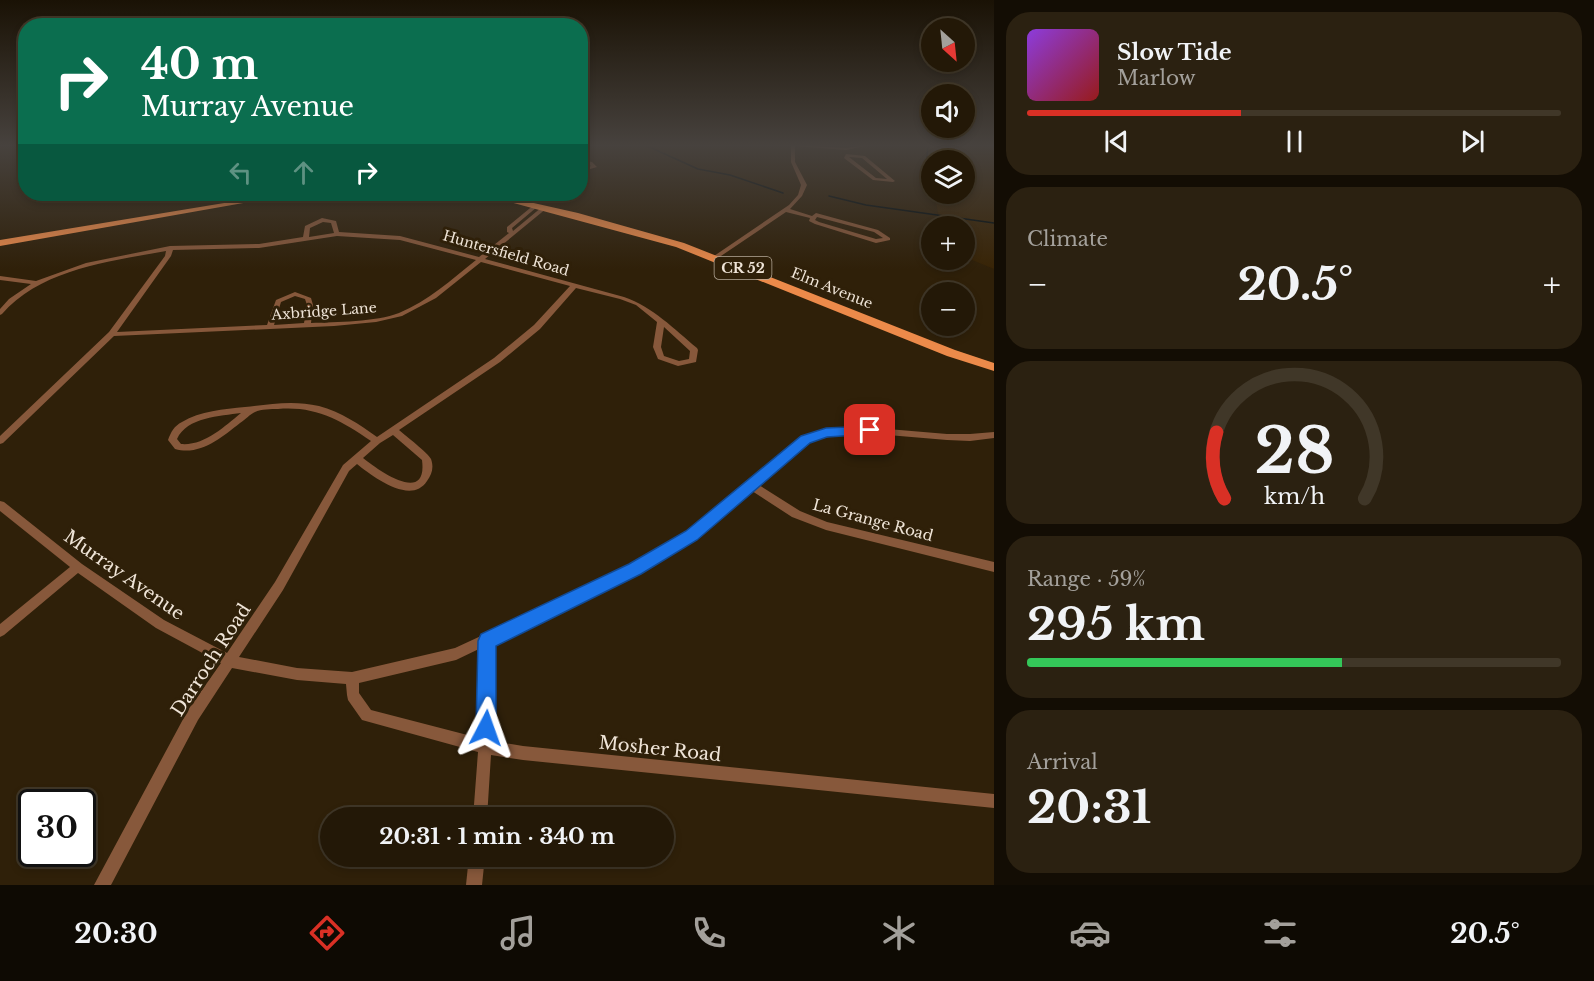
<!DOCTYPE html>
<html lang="en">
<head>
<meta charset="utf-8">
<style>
	:root { --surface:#231807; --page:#2b2111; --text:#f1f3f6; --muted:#a3a09b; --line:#403728; --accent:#d93025 }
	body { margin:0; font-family:"Libre Baskerville",serif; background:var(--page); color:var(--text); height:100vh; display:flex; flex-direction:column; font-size:22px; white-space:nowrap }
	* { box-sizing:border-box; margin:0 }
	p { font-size:20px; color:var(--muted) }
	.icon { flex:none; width:33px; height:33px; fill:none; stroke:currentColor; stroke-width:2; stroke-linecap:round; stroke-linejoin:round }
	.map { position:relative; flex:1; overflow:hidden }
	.details { display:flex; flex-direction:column; gap:12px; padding:12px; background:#130d04; width:600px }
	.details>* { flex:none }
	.banner { position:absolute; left:18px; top:18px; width:570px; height:183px; border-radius:24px; box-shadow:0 3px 9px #0003,0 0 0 2px var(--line); background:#0b6e4f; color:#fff; overflow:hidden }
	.needle { width:39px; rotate:153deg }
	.tools { position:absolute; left:921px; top:18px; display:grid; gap:12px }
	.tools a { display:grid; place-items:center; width:54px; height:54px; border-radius:50%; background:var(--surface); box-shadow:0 3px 9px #0003,0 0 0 2px var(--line); font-size:30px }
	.speed { position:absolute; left:18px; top:789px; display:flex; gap:12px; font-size:30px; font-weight:700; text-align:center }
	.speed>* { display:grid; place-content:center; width:78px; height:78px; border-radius:50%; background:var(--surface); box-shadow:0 3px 9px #0003,0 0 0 2px var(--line); line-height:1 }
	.speed .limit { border:3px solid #111; border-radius:9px; background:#fff; color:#111 }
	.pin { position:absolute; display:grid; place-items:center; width:51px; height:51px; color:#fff; margin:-26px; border-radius:12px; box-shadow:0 3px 9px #0006 }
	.me { position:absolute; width:66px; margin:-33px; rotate:4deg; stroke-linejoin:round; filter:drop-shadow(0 0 4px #0008) }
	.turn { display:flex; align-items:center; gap:21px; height:126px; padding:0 24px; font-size:27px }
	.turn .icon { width:78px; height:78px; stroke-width:2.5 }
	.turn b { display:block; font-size:42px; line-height:51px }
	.lanes { display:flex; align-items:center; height:57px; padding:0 24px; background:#0003; justify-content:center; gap:30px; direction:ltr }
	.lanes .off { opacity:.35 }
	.big { font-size:45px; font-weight:700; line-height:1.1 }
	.details .widget { flex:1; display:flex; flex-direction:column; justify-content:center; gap:9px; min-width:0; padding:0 21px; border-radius:24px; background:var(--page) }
	.details .dial { align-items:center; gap:0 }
	.dial svg { height:156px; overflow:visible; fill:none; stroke:var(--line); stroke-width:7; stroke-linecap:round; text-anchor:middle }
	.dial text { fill:var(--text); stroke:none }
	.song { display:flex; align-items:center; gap:18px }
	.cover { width:72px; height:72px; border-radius:9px; background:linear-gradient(135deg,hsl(270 70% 55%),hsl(0 70% 35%)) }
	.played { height:6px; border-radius:3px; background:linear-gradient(90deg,var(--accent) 40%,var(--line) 40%) }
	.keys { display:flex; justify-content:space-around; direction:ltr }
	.heat { display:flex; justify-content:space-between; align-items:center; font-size:33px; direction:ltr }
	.charge { height:9px; border-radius:4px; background:linear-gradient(90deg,#34c759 59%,var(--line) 0) }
	.trip { position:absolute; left:320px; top:807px; width:354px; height:60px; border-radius:30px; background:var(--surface); box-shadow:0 3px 9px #0003,0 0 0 2px var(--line); font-weight:700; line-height:60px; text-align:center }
	.menu { display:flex; height:96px; justify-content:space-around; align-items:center; background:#0e0a03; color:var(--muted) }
	.menu .icon { width:42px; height:42px }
	.menu .on { color:var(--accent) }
	.menu b { font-size:27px; color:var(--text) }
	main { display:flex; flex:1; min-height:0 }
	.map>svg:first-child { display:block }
</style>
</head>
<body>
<main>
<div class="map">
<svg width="994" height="885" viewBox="0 0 994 885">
	<rect width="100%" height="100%" fill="#2f2009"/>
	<path fill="#382406" d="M932 145H994V269L965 257 964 226H940L935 194H964V160H933Z"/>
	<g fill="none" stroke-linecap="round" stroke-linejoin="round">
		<g stroke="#010c10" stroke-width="1.5">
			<path d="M645 145 698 169 730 175 783 193"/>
			<path d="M928 145 926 167 929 180"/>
			<path d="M829 196 866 205 994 223"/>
		</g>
		<g fill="#87583b" fill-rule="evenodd">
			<path d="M791 145 846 148 870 145 846 150 795 146V162L807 185 802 196 790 209 812 216 816 213 878 230 890 238V240L876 243 815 224 809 221 810 218 786 212 718 258H714V256L789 205 798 195 801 185 791 162ZM817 217 874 232 883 238 876 239 819 222 815 220Z"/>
			<path d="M846 154 865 156 895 181 893 182 873 180 844 158ZM849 157 862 158 887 179 876 178Z"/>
			<path d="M580 160 592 162 597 167 580 172V169L591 166 588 164 580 163Z"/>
			<path d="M535 204 537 205V207L512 228 513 231 542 207 547 208 485 259 624 297C653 307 674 329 697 348L698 350 696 362 678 366 658 359 653 347 657 322 636 305 620 299 576 288 540 329 500 362 399 430C406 436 428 453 431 459 434 468 432 474 427 481 411 506 372 476 357 464L349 471 283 590 239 657 297 668 352 672 455 648 631 566 688 533 803 438 829 430 852 428H876L947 434H970L994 432V438L970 441 947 440 876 434H852L829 437 809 442 759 485 800 511 827 522 994 562V572L826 530 792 517 752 491 696 539 639 572 493 643 495 689 492 741 523 746 994 794V808L523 760 491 755 487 818H473L478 752 362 720 348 700 347 695 346 684 297 680 232 668 198 720 111 885H94L188 710 221 663 156 628 78 573 4 635 0 637V624L70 567 0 511V501L4 502 82 564 164 620 227 653 275 582 343 465 371 441C340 420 316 406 278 409 271 409 261 409 255 412 250 414 245 420 240 423 221 438 200 456 175 449L168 440C171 432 174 426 182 422 200 411 224 409 245 407 270 404 294 400 319 406 341 412 359 424 377 437L494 358 534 325 570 286 481 262 436 298 402 316 376 322 334 326 114 336 3 443 0 444V436L109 332 165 256 166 251C111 261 41 269 2 314L0 315V309L9 299 31 284 0 280V276L36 281 86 263 170 246 259 244 303 237 305 226 322 218 336 221 339 232 400 236 479 257 509 233 507 232V227ZM323 222 331 223 334 233 309 237 310 228ZM337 236 400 240 476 260C451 280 428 301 399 313 376 322 336 322 311 323L313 305 311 298 295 292 276 300 267 325 117 332 171 256 173 250 259 248ZM295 296 305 299 307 305 304 323 274 325 281 302ZM664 327 690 351 689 359 679 361 664 356 661 347ZM241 413C224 427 204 446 181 444L177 439C187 417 220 416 241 413ZM393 435 422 460C428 506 378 470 363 458L380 443ZM481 648 483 689 479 738 371 710 359 693V683L456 660Z"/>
			<path d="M469 856H485L482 885H466Z"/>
		</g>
		<g fill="#ec8a4a" fill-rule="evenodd">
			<path d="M278 194H295L0 246V240Z"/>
			<path d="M480 194H493L578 213 684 243 955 350 994 363V371L947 356 676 247Z"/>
		</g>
	</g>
	<linearGradient id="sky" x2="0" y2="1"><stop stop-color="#1a1205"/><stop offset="0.54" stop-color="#47423e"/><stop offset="1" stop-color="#47423e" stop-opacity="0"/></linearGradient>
	<rect width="994" height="269" fill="url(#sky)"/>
	<path fill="#1a73e8" stroke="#114b97" stroke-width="1.5" d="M870 426 876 430 874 434 827 437 810 443 697 540 641 574 496 646V728L493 735 486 738 479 735 476 728 478 641 481 634 629 564 686 531 801 436 826 428Z"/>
	<g text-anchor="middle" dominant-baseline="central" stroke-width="6" stroke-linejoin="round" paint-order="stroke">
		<g font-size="14" fill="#efe4d7" stroke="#2f2009">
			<text transform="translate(506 253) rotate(16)">Huntersfield Road</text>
			<text transform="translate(832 288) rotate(22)">Elm Avenue</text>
			<text transform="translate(324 311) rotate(-4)">Axbridge Lane</text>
		</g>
		<rect fill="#2f2009" stroke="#b5a999" stroke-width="1.5" x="714.5" y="257" width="57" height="22" rx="4.5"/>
		<g font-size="14" font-weight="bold" fill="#efe4d7">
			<text x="743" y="268">CR 52</text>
		</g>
		<g font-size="15" fill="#efe4d7" stroke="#2f2009">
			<text transform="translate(873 520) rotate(15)">La Grange Road</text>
		</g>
		<g font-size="18" fill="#efe4d7" stroke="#2f2009">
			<text transform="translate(124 575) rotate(35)">Murray Avenue</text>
			<text transform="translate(211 660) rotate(-57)">Darroch Road</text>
			<text transform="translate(660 749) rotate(6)">Mosher Road</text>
		</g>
	</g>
</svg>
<div class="tools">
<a><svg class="needle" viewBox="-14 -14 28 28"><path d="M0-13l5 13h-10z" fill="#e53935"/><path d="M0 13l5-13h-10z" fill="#a3a09b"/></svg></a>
<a><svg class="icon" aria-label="sound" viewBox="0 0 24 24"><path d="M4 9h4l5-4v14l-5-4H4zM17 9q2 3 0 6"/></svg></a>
<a><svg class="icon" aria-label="layers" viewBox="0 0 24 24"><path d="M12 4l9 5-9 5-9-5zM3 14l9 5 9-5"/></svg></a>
<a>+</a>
<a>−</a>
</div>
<div class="speed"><div class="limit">30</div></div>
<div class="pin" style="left:870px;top:430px;background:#d93025"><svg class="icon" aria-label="arrive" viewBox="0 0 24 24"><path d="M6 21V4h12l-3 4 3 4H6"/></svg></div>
<svg class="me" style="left:486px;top:728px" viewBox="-20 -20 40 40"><path d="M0-17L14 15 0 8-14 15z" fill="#1a73e8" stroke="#fff" stroke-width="4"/></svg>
<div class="trip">20:31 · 1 min · 340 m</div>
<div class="banner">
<div class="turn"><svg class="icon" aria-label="right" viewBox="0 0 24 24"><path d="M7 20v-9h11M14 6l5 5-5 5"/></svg><div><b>40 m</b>Murray Avenue</div></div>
<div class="lanes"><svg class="icon off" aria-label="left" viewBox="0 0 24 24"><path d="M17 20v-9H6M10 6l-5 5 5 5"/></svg><svg class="icon off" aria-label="ahead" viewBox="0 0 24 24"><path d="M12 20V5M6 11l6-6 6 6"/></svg><svg class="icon" aria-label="right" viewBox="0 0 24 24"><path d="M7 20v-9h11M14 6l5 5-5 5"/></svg></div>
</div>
</div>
<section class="details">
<div class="widget">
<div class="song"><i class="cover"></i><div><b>Slow Tide</b><p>Marlow</p></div></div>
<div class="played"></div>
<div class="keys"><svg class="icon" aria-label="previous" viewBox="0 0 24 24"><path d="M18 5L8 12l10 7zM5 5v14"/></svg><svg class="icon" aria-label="pause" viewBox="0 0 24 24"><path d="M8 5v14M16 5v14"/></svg><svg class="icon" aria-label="next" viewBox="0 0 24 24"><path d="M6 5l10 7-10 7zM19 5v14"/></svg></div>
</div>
<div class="widget"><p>Climate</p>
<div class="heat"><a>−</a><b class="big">20.5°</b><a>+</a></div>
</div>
<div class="widget dial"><svg viewBox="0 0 100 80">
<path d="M14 69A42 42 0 1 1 86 69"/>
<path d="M14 69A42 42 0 0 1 10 35" stroke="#d93025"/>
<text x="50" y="56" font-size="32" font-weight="700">28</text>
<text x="50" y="72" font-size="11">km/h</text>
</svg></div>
<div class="widget"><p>Range · 59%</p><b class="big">295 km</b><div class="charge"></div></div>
<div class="widget"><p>Arrival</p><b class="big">20:31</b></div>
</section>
</main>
<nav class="menu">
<b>20:30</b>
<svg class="icon on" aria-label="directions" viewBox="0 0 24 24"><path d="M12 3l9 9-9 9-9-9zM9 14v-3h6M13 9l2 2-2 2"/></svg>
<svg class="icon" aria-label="music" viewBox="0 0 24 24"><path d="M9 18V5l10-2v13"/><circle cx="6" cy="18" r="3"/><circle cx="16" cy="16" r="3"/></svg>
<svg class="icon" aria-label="phone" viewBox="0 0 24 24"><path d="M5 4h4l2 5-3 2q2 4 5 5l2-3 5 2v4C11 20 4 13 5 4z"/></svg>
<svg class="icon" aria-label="climate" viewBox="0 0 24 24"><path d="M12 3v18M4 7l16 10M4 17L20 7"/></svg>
<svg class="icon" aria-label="car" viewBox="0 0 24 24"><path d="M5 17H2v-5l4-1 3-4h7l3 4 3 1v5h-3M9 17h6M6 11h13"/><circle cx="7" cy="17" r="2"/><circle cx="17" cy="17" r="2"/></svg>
<svg class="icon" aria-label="filters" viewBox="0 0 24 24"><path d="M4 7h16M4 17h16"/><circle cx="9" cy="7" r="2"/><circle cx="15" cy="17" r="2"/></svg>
<b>20.5°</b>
</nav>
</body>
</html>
